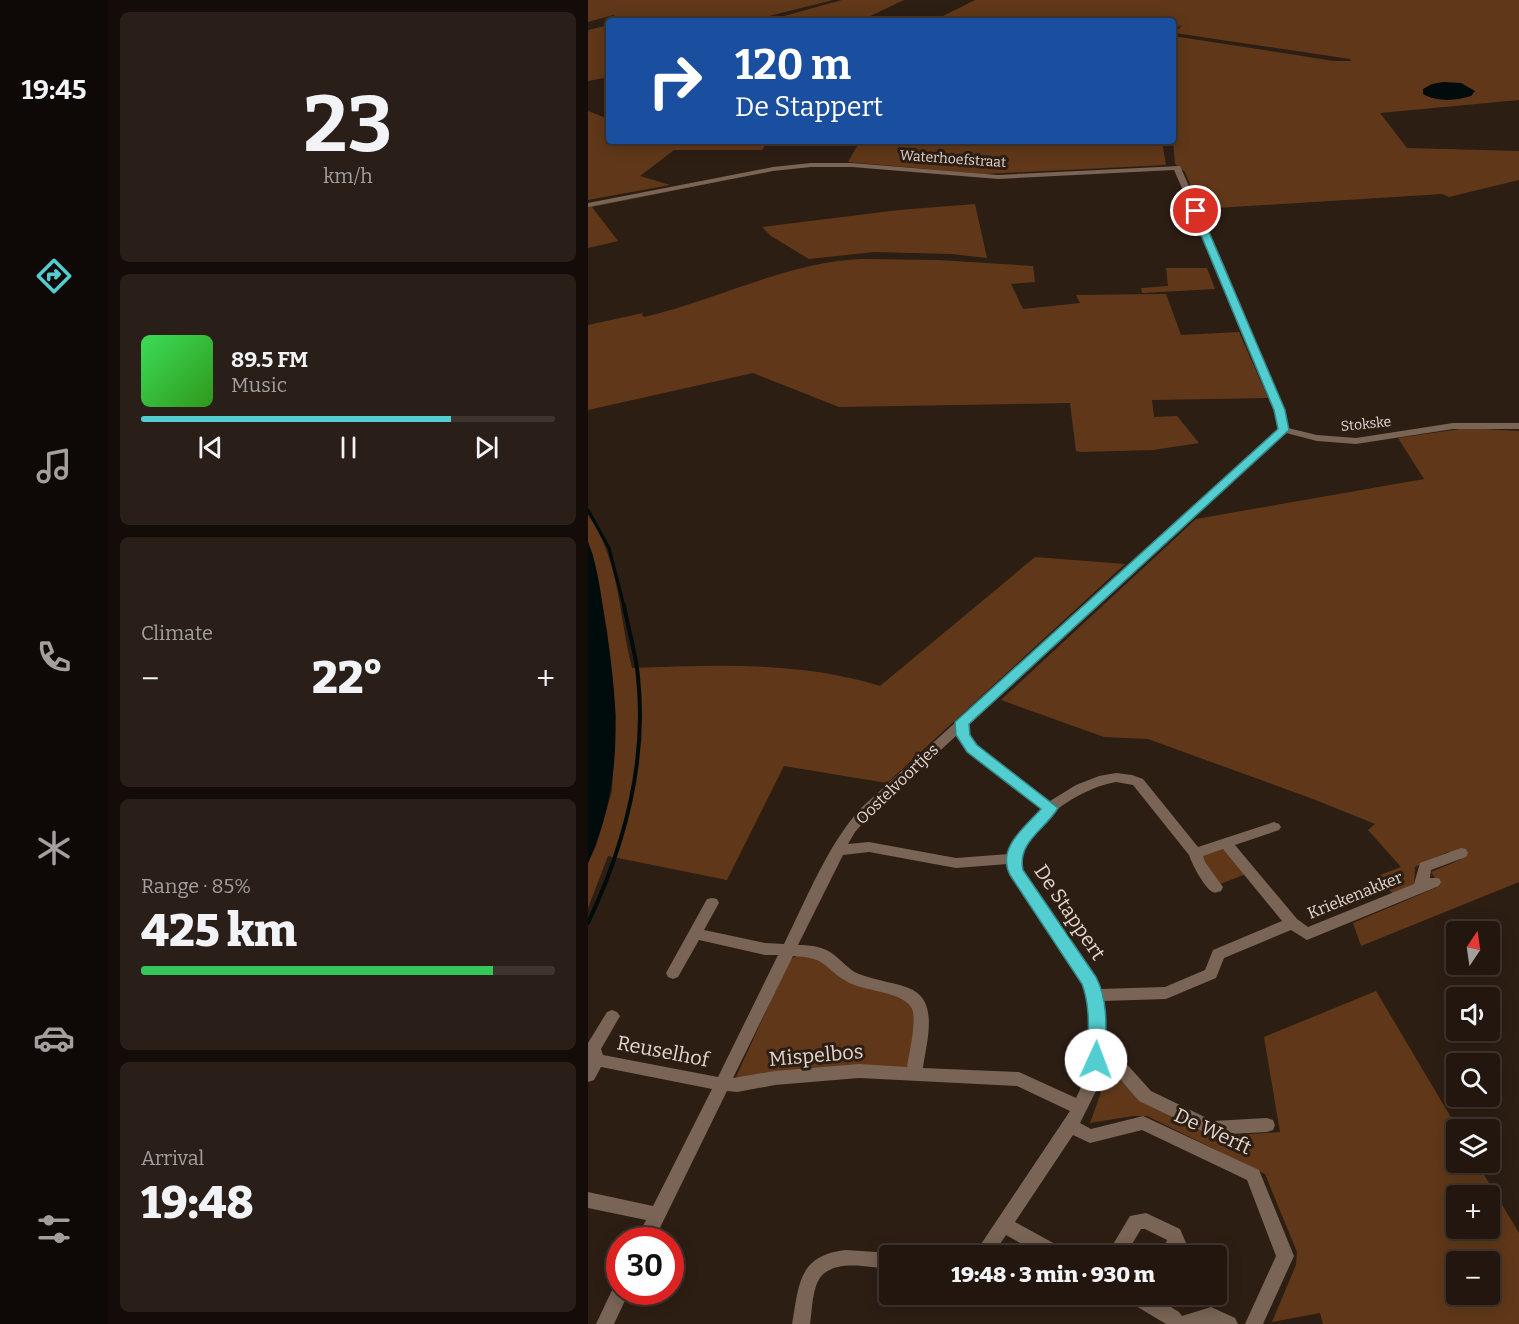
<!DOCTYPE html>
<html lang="en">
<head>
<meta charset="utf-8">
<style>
	:root { --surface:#22160f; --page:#2a1f18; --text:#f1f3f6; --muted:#a29f9e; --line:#3f352f; --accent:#52cdd0 }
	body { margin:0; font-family:Bitter,serif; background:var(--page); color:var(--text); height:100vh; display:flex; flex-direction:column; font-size:22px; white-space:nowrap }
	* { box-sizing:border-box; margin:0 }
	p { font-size:20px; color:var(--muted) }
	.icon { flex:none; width:33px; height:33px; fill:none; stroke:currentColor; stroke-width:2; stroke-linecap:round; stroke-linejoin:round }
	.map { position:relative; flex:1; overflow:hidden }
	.side { display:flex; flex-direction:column; gap:12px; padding:12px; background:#130c08; width:480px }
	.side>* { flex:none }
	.hud { position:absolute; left:18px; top:18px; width:570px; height:126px; border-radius:6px; box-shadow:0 3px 15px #0003,0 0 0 2px var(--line); background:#1a4fa0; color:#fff; overflow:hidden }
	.needle { width:39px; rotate:13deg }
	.fabs { position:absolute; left:858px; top:921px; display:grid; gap:12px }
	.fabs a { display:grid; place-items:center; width:54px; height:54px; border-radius:6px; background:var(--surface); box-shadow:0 3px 15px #0003,0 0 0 2px var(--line); font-size:30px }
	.speed { position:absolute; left:18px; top:1227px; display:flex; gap:12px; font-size:30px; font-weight:700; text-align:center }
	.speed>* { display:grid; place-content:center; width:78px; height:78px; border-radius:50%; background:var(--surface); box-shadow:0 3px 15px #0003,0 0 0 2px var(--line); line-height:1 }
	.speed .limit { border:9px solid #d22; background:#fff; color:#111 }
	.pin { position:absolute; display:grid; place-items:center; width:51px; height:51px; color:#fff; margin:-26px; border:3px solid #fff; border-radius:50%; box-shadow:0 2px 6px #0007 }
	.me { position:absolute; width:66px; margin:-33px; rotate:2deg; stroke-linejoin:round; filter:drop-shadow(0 0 4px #0008) }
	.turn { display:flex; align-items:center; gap:21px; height:126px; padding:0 30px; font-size:27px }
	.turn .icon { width:78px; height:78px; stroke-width:2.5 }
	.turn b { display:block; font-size:42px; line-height:51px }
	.big { font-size:45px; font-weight:800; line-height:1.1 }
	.side .widget { flex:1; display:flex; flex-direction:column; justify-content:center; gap:9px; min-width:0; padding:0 21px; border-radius:9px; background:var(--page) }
	.side .dial { align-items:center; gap:0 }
	.dial b { font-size:78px; line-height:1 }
	.song { display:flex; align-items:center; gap:18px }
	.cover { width:72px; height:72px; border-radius:9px; background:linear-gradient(135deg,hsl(130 70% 55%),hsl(110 70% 35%)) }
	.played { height:6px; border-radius:3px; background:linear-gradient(90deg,var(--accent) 75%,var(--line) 75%) }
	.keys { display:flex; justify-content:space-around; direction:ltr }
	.heat { display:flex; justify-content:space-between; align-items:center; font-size:33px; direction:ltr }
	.charge { height:9px; border-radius:4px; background:linear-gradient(90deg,#34c759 85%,var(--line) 0) }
	.trip { position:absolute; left:291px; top:1245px; width:348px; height:60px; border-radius:6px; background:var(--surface); box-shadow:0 3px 15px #0003,0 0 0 2px var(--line); font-weight:800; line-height:60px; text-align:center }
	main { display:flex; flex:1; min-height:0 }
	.dock { display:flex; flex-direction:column; width:108px; justify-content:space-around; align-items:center; background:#0e0906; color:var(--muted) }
	.dock .icon { width:42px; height:42px }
	.dock .selected { color:var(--accent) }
	.dock b { font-size:27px; color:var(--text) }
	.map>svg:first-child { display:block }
</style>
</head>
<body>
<main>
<nav class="dock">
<b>19:45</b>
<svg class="icon selected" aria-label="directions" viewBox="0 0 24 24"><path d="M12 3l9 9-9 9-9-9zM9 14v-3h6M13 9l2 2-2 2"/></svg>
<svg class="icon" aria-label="music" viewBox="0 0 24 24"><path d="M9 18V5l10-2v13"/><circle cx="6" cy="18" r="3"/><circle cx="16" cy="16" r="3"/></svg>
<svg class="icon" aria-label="phone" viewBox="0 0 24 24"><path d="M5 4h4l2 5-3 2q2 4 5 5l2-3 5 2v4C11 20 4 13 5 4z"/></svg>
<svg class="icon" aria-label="climate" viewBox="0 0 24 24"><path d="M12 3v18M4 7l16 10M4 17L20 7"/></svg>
<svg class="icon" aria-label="car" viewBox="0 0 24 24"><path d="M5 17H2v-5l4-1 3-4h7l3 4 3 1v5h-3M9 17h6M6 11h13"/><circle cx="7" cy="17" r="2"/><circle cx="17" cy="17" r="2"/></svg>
<svg class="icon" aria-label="filters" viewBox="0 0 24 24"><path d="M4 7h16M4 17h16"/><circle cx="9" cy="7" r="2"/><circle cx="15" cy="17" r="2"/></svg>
</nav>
<section class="side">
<div class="widget dial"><b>23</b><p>km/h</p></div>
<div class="widget">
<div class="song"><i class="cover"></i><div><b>89.5 FM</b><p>Music</p></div></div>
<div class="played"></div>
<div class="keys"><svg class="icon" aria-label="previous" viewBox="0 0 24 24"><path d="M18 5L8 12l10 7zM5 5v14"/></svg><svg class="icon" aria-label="pause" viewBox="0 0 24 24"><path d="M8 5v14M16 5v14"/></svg><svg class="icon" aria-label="next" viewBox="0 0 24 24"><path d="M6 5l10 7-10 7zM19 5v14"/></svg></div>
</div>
<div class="widget"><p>Climate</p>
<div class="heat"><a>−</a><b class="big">22°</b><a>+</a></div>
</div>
<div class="widget"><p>Range · 85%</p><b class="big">425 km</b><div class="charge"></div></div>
<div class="widget"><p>Arrival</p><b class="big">19:48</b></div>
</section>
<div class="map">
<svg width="931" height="1324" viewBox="0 0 931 1324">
	<rect width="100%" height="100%" fill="#2d1e14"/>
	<g fill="#603819" fill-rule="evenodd">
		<path d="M0 0H245L173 18 55 21 60 19 53 16 36 20 25 15 0 22Z"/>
		<path d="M254 0H316L276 19 281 21H144L196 16Z"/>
		<path d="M387 0H931V100L792 113 819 148 931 151V180L861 197 854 194 612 209 597 172 587 164 585 141V36L746 61H763L762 59 587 33 594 25 585 29V21H345Z"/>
		<path d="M21 25V77L0 81V30Z"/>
		<path d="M0 111 21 119V141H180L174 150H86L52 176 82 185 0 200Z"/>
		<path d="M272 141H574L578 165 396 174 260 162Z"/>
		<path d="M163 175 4 207 30 241 0 248V206Z"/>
		<path d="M387 204 399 258 364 254 286 252 221 259 183 236 174 227 311 210Z"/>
		<path d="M274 259 350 260 445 266 447 282 423 284 435 309 492 303 488 295 578 294 593 335 651 332 680 398 564 400 566 417 589 416 611 443 565 450 493 452 488 451 482 403 251 407 165 373 0 410V325L55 313 54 315 56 317C129 300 199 262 274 259Z"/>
		<path d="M578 268H619L627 289 554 293 553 288 580 286Z"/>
		<path d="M879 428 931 431V882L773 946 765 923 852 886 843 872 874 859 860 852 827 867 826 886 805 894 789 876 813 867 780 830 787 824 725 799 560 739 516 737 413 700 608 519 836 479 810 438Z"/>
		<path d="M0 515C32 560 31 617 44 668 127 665 212 661 292 686L447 557 537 564 299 783 196 766 139 880 20 856 0 908V863L8 846 24 791 28 715 19 629 5 555 0 542Z"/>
		<path d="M630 848 638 850 658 874 632 884 615 863V855Z"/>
		<path d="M211 955 235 959 313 996 326 1010 329 1025 321 1065 315 1069 151 1080 148 1077 202 959Z"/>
		<path d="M788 991 870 1129 868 1162 889 1163 931 1233V1324H735L732 1313 684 1322 708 1265 709 1252 677 1174 559 1116H545L502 1123 521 1070 525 1068 623 1133 634 1136 692 1132 676 1037ZM868 1196H902V1228H868ZM868 1262H902V1294H868Z"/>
	</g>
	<g fill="#000b0c">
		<path d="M855 82 873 83 887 91 883 96C868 101 849 102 835 94V89L844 84Z"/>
		<path d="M0 542C10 567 13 595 17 622 31 705 36 784 0 863Z"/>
	</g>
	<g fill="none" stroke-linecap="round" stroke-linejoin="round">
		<path stroke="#000b0c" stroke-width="3" d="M0 510 21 548 36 606"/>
		<path stroke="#000b0c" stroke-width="4" d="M0 923C36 847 59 762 50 677 48 653 40 629 36 605"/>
		<g fill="#796455" fill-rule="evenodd">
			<path d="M223 163H264L410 175 592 166 636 265 696 410 700 428 729 435 768 438 865 423H931V429H865L768 444 729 441 698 433 381 725V735L389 745 462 801 488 785 511 776 528 773 544 775 555 779 610 847 686 822 691 824 693 827 691 830 647 845 709 919 720 927 826 884 832 863 873 848 878 849 880 853 878 857 843 870 842 878H851L853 882 851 886 719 940 703 930 636 958 628 978 578 999 515 1001 518 1017 516 1056 536 1061 563 1091 625 1121 679 1118 685 1120 687 1125 685 1130 679 1132 624 1135 618 1133 551 1101 525 1071 514 1068 511 1085 492 1123 503 1129 555 1116 671 1170 706 1256 675 1324H657L688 1256 659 1180 554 1130 502 1143 485 1135 427 1222 478 1250 481 1256H455L418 1235 404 1256H385L482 1111 429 1086 271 1078 187 1085 149 1092 139 1091 66 1240H48L58 1220 0 1208V1192L65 1206 124 1089 13 1067 6 1080 0 1082V1043L19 1012 24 1010 29 1012 32 1016 13 1049 15 1055 130 1077 190 955H177L111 940 90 977 85 979 80 977 78 973 119 899 124 898 129 899 131 903 116 930 177 943 196 944C219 898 239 846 273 808L691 429 686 410 628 265 586 170 410 179 264 167H223L185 171 0 207V203L185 167ZM369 735 379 751 454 809 432 833 421 854 368 858 281 842 260 844 267 832 283 814ZM528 782 545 785 601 855C604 864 615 885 623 891 627 894 629 892 633 891L635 887 617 862 615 856 635 849 694 921 625 950 617 970 577 987 512 989 507 977 435 870C429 828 491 788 528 782ZM281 852 368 868 420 864 423 875 495 983C507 1018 505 1066 488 1098L431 1072 335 1068C338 1044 351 1004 325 990 308 982 288 981 271 974 260 970 252 958 242 952 233 946 220 945 210 945L255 855ZM205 956C240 958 233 966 258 981 275 992 311 990 323 1007 330 1016 321 1054 319 1067L271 1064 187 1071 145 1078Z"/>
			<path d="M558 1213 592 1229 598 1243 592 1256H573L579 1240 557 1229H553L537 1256H518L542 1216Z"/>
			<path d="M258 1250 302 1253 308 1256H302V1269C278 1267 238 1256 228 1286 224 1298 224 1311 222 1324H204C211 1285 210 1255 258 1250Z"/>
			<path d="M32 1284V1292H41L26 1324H8L26 1286Z"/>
			<path d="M535 1294H562L591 1312 594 1316 623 1307 647 1318 650 1324H578L538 1300Z"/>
		</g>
	</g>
	<path fill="#52cdd0" stroke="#358587" stroke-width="1.5" d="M608 208 612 211 697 410 701 430 381 724 382 735 389 745 470 808C457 830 429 842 435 870L508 977C521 1002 518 1031 517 1060L515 1065 508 1067 502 1065 500 1060C500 1034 503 1008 494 984L422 875C408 848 437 827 453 809L379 752 368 735 367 722 690 429 686 410 603 211Z"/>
	<g text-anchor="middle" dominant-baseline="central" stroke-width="6" stroke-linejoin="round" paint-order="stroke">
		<g font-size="14" fill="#e0d6cf" stroke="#2d1e14">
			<text transform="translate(365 159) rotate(4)">Waterhoefstraat</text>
			<text transform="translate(778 424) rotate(-6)">Stokske</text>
		</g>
		<g font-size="16" fill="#e0d6cf" stroke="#2d1e14">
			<text transform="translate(309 784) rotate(-44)">Oostelvoortjes</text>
			<text transform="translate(767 895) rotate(-22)">Kriekenakker</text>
		</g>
		<g font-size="20" fill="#e0d6cf" stroke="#2d1e14">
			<text transform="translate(482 912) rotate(56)">De Stappert</text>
			<text transform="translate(75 1051) rotate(11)">Reuselhof</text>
			<text transform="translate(228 1055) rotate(-5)">Mispelbos</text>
			<text transform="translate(625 1131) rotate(25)">De Werft</text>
		</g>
	</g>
</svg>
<div class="fabs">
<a><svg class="needle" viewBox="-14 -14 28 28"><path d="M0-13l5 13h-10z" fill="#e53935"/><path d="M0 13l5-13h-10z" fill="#a29f9e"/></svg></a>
<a><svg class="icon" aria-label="sound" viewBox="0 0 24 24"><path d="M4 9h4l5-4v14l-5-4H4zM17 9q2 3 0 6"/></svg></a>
<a><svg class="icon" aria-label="search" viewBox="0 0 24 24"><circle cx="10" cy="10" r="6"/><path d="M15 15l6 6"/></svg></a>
<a><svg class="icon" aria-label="layers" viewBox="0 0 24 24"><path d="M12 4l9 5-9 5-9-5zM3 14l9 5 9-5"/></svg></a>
<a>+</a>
<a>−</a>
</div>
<div class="speed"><div class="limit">30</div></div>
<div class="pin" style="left:608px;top:211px;background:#d93025"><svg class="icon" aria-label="arrive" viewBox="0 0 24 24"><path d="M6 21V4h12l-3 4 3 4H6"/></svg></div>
<svg class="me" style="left:508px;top:1060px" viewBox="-20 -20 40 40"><circle r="19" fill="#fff"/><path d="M0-13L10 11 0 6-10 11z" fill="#52cdd0"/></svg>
<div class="trip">19:48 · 3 min · 930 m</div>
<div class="hud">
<div class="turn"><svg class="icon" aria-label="right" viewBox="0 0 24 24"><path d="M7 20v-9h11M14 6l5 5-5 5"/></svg><div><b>120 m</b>De Stappert</div></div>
</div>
</div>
</main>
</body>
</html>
